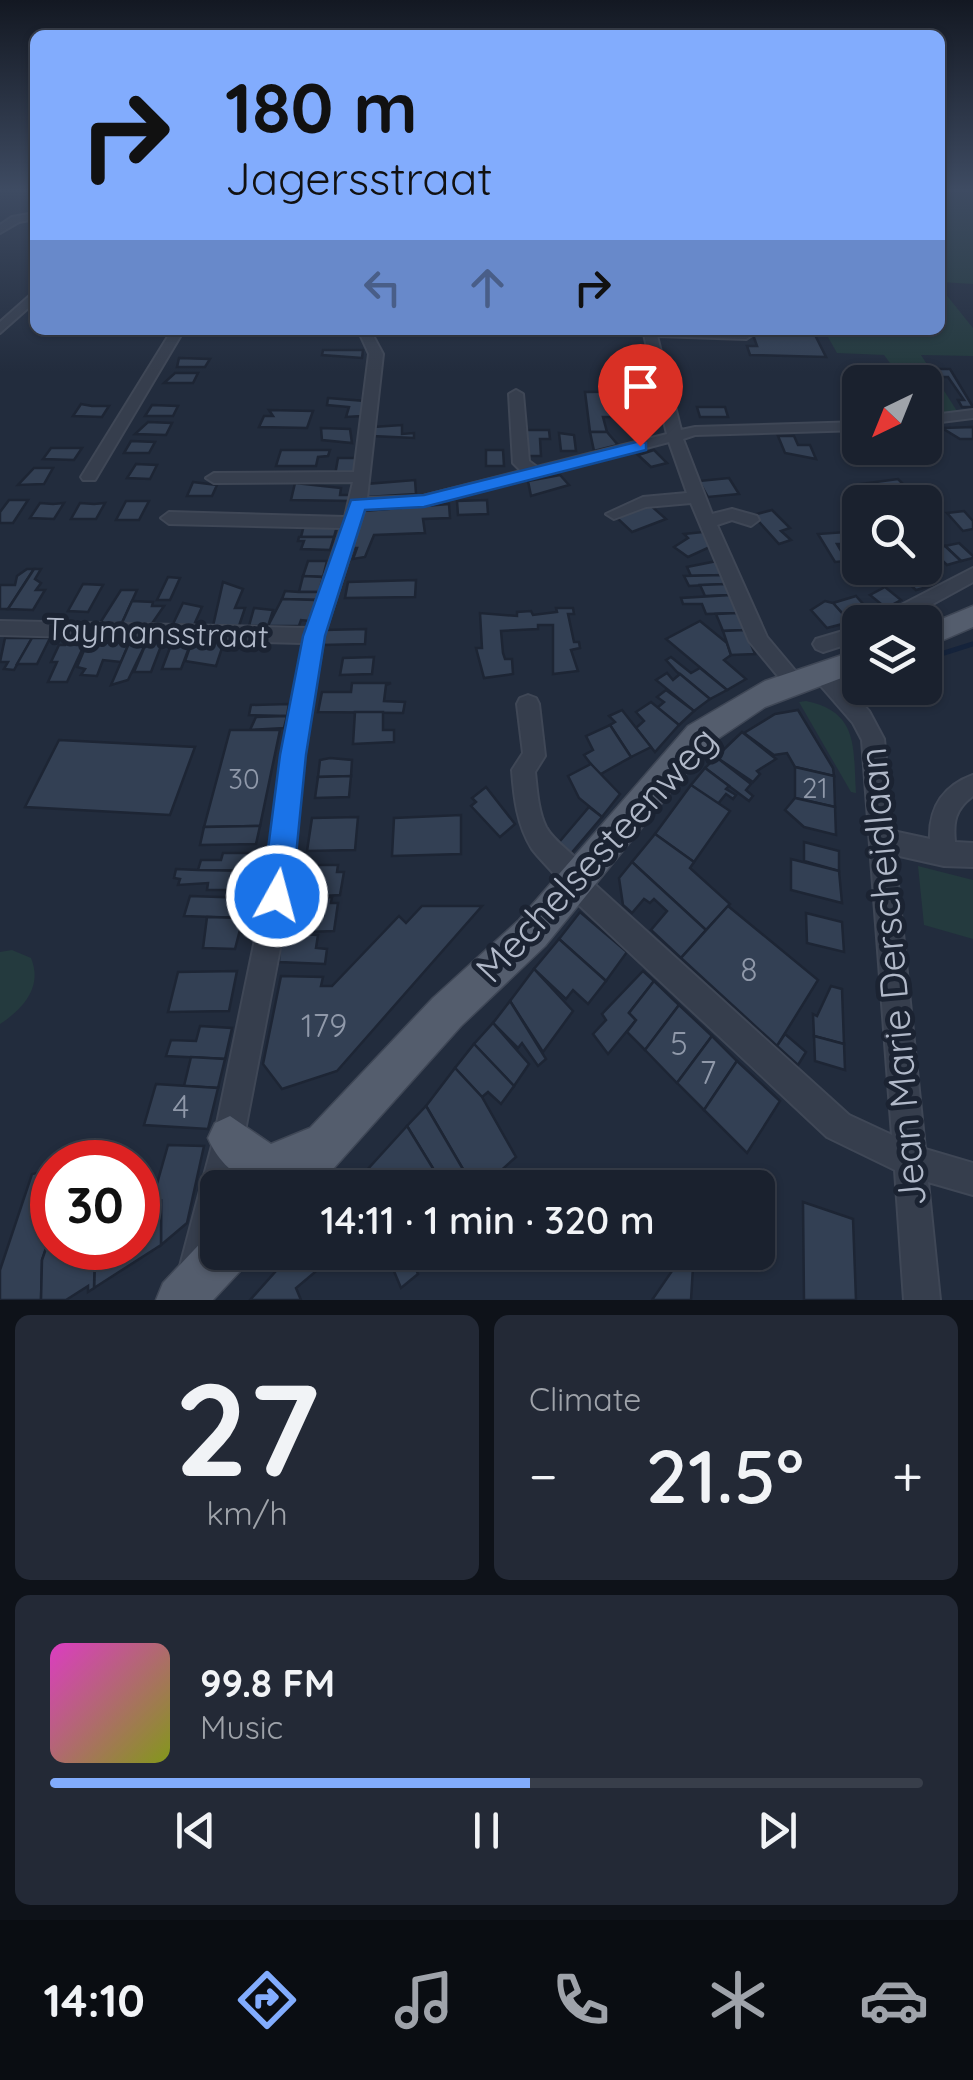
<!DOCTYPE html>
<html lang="en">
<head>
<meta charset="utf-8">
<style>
	:root { --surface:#1a212e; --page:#232936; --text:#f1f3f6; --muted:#9fa3aa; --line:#383e4a; --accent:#82acfd }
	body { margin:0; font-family:Quicksand,sans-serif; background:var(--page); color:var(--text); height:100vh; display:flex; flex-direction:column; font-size:38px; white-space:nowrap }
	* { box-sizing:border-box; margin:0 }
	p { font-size:32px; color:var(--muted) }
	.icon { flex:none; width:55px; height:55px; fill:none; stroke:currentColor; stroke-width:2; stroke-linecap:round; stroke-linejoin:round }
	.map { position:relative; height:1300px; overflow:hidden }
	.panel { display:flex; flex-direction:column; gap:15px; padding:15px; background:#0e1219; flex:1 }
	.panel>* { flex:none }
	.guide { position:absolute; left:30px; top:30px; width:915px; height:305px; border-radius:15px; box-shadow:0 2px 8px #0004,0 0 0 2px var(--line); background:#82acfd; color:#111; overflow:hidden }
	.needle { width:65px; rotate:223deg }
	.fabs { position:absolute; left:842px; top:365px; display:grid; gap:20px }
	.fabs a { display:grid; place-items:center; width:100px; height:100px; border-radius:15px; background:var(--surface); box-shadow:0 2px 8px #0004,0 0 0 2px var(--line); font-size:50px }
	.speed { position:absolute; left:30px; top:1140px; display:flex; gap:20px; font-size:50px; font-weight:700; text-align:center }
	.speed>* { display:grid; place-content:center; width:130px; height:130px; border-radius:50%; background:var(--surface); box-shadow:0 2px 8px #0004,0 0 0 2px var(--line); line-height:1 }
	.speed .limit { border:15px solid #d22; background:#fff; color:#111 }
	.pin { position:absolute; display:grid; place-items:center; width:85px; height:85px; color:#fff; margin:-102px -42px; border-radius:50% 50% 50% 0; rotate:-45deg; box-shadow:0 0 10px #0007 }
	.pin .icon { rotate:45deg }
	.me { position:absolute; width:110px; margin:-55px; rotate:7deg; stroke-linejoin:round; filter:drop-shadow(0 0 8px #0008) }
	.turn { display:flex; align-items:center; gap:35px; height:210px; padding:0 30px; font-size:45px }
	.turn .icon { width:130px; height:130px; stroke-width:2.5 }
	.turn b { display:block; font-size:70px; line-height:85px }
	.lanes { display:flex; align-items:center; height:95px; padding:0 30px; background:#0003; justify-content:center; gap:50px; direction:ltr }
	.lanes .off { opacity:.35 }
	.big { font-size:75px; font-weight:600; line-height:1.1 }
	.panel .tile { flex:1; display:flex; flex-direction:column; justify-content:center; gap:15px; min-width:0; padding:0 35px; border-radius:15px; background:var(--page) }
	.panel .dial { align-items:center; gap:0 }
	.dial b { font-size:130px; line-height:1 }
	.song { display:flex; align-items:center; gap:30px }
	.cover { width:120px; height:120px; border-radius:15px; background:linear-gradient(135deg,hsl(310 70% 55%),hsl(70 70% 35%)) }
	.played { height:10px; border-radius:5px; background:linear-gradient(90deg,var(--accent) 55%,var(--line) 55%) }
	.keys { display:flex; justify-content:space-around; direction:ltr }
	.heat { display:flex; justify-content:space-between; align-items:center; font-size:55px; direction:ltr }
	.panel .tiles { flex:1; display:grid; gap:15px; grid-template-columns:1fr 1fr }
	.tile:last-child { grid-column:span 2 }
	.trip { position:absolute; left:200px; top:1170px; width:575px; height:100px; border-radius:15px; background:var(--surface); box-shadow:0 2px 8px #0004,0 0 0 2px var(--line); font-weight:600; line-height:100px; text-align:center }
	.menu { display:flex; height:160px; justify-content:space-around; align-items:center; background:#0a0d12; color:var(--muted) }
	.menu .icon { width:70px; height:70px }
	.menu .on { color:var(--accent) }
	.menu b { font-size:45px; color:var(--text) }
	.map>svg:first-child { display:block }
</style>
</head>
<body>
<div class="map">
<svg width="973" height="1300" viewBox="0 0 973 1300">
	<rect width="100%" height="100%" fill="#222c3d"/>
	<g fill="#243a3e">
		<path d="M940 190H973V284L940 282Z"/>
		<path d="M940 287 973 328V356L921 355 957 411 928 414 925 382H904L884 355 837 353 824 330H940Z"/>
		<path d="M806 701C859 712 853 747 856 793L851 792 799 702Z"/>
		<path d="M918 866 973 880V939L924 925Z"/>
		<path d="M12 950 31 958C43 987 23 1009 0 1024V952Z"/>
	</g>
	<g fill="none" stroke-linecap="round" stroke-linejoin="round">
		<path stroke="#15233b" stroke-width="5" d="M925 659 973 644"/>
	</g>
	<g fill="#334054" stroke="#1d2534" stroke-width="2.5">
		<path d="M752 332 814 333 826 357 750 355 747 346H757Z"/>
		<path d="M323 350H363L362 358 322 355Z"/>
		<path d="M179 358 210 359 205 367H177Z"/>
		<path d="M936 369H950L973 407H962L958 400H964L948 377H942Z"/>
		<path d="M175 373H198L193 383H164Z"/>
		<path d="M654 391 663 417H603L607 432H590L585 392Z"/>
		<path d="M328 398 365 401 362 416 346 417 349 407 327 405Z"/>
		<path d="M81 404 92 406H109L102 417 73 416Z"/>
		<path d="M152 405 178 406 173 416H145Z"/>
		<path d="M697 407H725L728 417H700Z"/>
		<path d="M269 410 313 411 307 428 259 427 264 416H273Z"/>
		<path d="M148 422 172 423 166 435 135 434Z"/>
		<path d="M402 425V434L414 433V438L372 436 373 427Z"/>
		<path d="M973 427V439H960L942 428Z"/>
		<path d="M321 428 350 429 352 443 322 440Z"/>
		<path d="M524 430H549L550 439H540L541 456H525Z"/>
		<path d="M590 432H607L618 445 594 451Z"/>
		<path d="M559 433 574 435 576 451H561Z"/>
		<path d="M778 436H794L798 445H810L816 459 785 453Z"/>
		<path d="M860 436V448H874L880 456 856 457 842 437Z"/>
		<path d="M131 441 155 442 149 453H124Z"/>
		<path d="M51 448H82L74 460 43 459Z"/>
		<path d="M281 450H330L328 456 318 457 316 466H276Z"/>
		<path d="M486 450H503L504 466H486Z"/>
		<path d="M654 450 667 463 651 467 638 455Z"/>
		<path d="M338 458H357L354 475H335Z"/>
		<path d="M136 464 157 465 150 479 127 478Z"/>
		<path d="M34 468H53L44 484 18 485Z"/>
		<path d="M560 475 569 485 531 496 528 481Z"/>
		<path d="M729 478 739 494 708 497 699 481Z"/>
		<path d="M898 479 917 498 885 502 866 493 861 484Z"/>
		<path d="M415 480 416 494 367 497 366 484Z"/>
		<path d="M193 482 217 485 212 496H187Z"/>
		<path d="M295 483 341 488 340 495H353L352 501 291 500Z"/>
		<path d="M9 500H28L13 523H0V512Z"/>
		<path d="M487 500 488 514 458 515 457 501Z"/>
		<path d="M126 501H149L139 520H116Z"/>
		<path d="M40 503 53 504 64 503 54 519 30 518Z"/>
		<path d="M80 503 94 504 105 503 96 519H71Z"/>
		<path d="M449 504 450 518 423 519 425 533 374 535 365 557 353 559 357 548H351L363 511Z"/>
		<path d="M649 504 666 519 632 532 616 517Z"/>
		<path d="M772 510 790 528 781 531 791 540 779 544 753 515Z"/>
		<path d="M964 511 973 521V529L963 531 947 513Z"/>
		<path d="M304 525 337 526 334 537H301Z"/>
		<path d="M860 531V544H837L847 561 835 562 818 534Z"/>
		<path d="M703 532 710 547 688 557 674 547 688 538 684 534Z"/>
		<path d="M299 537H334L330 550 301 549 304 541H298Z"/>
		<path d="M959 543 973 556V558L961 561 945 546Z"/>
		<path d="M945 546 961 561 947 565 931 550Z"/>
		<path d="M308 561H327L323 577 303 576Z"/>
		<path d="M717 561 723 575 691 576 687 567Z"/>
		<path d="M916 568 935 585 916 590 896 572Z"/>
		<path d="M27 569H34L8 609H0V585H15L17 576Z"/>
		<path d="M34 569H41L35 579 41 583 36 590H45L33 610 8 609Z"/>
		<path d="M723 575 726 584 689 586 684 576Z"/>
		<path d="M303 576 323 577 319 592H299Z"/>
		<path d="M168 577 180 578 170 600H157Z"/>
		<path d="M416 580 415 597 345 598 348 582Z"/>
		<path d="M223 582 243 589 235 608H245L239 626H213Z"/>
		<path d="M83 584 103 585 88 612 68 611Z"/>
		<path d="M726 584 731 595 705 596 700 585Z"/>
		<path d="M885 587 901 600 886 608 870 595Z"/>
		<path d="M121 590H137L122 623H100Z"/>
		<path d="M285 591 299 592H319L316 600 282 599Z"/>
		<path d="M731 595 738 613 706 614 702 604H683L681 598Z"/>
		<path d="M856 596 874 616 850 622 833 603Z"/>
		<path d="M282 599 316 600 310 621 301 620 299 626H268Z"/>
		<path d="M132 601 153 602 152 606H164L151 625 122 623Z"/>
		<path d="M825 601 833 603 850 622 827 628 811 610Z"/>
		<path d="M183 603 202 607 194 625 173 624Z"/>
		<path d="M254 608 273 610 268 626H249Z"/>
		<path d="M556 608H573L574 614H568L574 642H579L580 648 571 650 578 671 553 674V625H538V629L501 631 503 653 505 659H512L513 674 484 678 476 648H482L480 613 517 616V612L531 611 533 615 557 612Z"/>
		<path d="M738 613 745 630 723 631 716 614Z"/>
		<path d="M700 621 727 643 731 655 724 660 746 679 727 690 666 639Z"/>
		<path d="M366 629 365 644 322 645 324 630Z"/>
		<path d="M745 630 755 654 731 655 723 631Z"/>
		<path d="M5 638H32L14 670 4 669 8 662H0Z"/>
		<path d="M32 638H50L37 664H17Z"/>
		<path d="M69 639H87L67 682H48L57 662H51L59 645H65Z"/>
		<path d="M100 639 130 641 121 662 103 660 97 676 81 675 85 669 77 667 85 648H96Z"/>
		<path d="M130 641H147L128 680 111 685Z"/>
		<path d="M147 641H163L151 672H134Z"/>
		<path d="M192 641 224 642 216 666 185 661Z"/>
		<path d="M171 645H190L181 669H162Z"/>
		<path d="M374 657 372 674 340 675 343 658Z"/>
		<path d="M671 657 691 673 700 668 727 690 710 699 677 672 666 660Z"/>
		<path d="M667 673 673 680 680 674 710 699 694 711 656 680Z"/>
		<path d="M352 683H391L386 685 384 701 405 702 403 713 318 712 322 692H351Z"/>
		<path d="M666 690 694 711 679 725 657 708 664 702 657 697Z"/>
		<path d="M651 702 679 725 655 752 636 728 644 721 636 712Z"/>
		<path d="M289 704 287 716 249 715 251 705Z"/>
		<path d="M622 710 651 747 631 757 610 725 615 722 609 716Z"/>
		<path d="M798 710 833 768 834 776 795 767 787 753 774 755 744 733 775 714Z"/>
		<path d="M355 712H383V730H394V742L353 744Z"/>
		<path d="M287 716 284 728 250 730 256 717Z"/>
		<path d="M610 725 631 757 599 775 584 755 593 750 586 736Z"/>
		<path d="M230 730H280L260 826 204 827Z"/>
		<path d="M742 732 776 759 757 771 760 774 753 782 716 757Z"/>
		<path d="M59 740 195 747 170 815 25 807Z"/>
		<path d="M716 757 751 784 746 790 753 796 749 801 705 768Z"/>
		<path d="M330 758 352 760 351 776 318 777 320 760Z"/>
		<path d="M591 764 620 794 602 817 579 798 568 776Z"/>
		<path d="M795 767 834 776 835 807 795 798Z"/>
		<path d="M705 768 729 786 726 789 736 795 733 799 726 794 717 805 691 785Z"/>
		<path d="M351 776 349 797 315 798 318 777Z"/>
		<path d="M691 785 730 811 694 862 655 834Z"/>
		<path d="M486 787 515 824 500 837 471 806 476 802 472 798Z"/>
		<path d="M795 798 835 807 836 835 804 827 785 810Z"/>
		<path d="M589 807 602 817 568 857 555 847Z"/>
		<path d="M461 815V854L392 856 394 818Z"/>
		<path d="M358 817 355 850 307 851 312 818Z"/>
		<path d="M260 826 256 844 200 845 204 827Z"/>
		<path d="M655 834 694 862 690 868 730 904 706 930 632 862Z"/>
		<path d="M804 842 839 851V871L804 861Z"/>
		<path d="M223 853H256L252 871 198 870 201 860H221Z"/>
		<path d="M791 859 839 871 842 903 791 890Z"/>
		<path d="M632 862 706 930 681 958 651 930 667 911 654 899 650 903 644 899 632 913 623 905 619 878Z"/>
		<path d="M294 865H338L337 872H344L340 895 288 898Z"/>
		<path d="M176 869 198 870 252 871 247 890H207L208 883 178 885 180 879 174 878Z"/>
		<path d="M190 896 248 898 243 918 184 916Z"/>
		<path d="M332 897 331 903H338L334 931 280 933 288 898Z"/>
		<path d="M422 906H482L337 1071 282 1089 263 1064 281 976 323 977 321 986H332L399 916 406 923Z"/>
		<path d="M728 906 818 980 777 1046 681 958Z"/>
		<path d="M580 912 627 952 606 981 559 939Z"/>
		<path d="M806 913 842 922 844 952 807 943Z"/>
		<path d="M207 917 243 918 235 949 203 948Z"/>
		<path d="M280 933 318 935 316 948 327 949 325 964 279 962Z"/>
		<path d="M559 939 606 981 588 1004 573 990 566 999 534 969Z"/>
		<path d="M534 969 573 1011 543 1052 510 1001Z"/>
		<path d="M237 971 229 1011 168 1012 178 972Z"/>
		<path d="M643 971 654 981 629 1013 636 1020 608 1054 593 1034 606 1020 602 1014Z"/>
		<path d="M654 981 679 1005 645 1050 627 1032 636 1020 629 1013Z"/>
		<path d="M831 986 842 989 844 1044 814 1036 813 1014 817 1016Z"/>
		<path d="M510 1001 546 1059 538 1066 522 1043 518 1048 493 1023Z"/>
		<path d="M679 1005 712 1036 677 1083 645 1050Z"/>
		<path d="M493 1023 529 1064 514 1086 474 1044Z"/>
		<path d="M200 1026 232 1028 225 1059 166 1056 171 1040 196 1041Z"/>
		<path d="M785 1034 806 1052 798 1065 777 1046Z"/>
		<path d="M712 1036 737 1061 704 1110 677 1083Z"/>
		<path d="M814 1036 844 1044 845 1070 815 1061Z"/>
		<path d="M474 1044 514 1086 501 1104 488 1092 482 1097 455 1068Z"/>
		<path d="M191 1057 225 1059 218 1088 184 1086Z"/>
		<path d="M737 1061 780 1101 747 1153 704 1110Z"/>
		<path d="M455 1068 482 1097 516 1157 497 1174 504 1188H474L426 1106Z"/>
		<path d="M156 1084 218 1088 208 1129 144 1125Z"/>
		<path d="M426 1106 474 1188H445L407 1126Z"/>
		<path d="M407 1126 445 1188H377L367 1170Z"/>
		<path d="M168 1145 204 1146 187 1223 161 1245V1201L151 1205Z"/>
		<path d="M52 1170V1231L42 1260 41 1300H0V1270L32 1174Z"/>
		<path d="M146 1175 140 1210 161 1201V1245L94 1288 95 1248H138V1178Z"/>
		<path d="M803 1202 853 1219 856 1300H804Z"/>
		<path d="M52 1231V1248H95L94 1288 88 1292V1286L66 1300H41L42 1260Z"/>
		<path d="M293 1252H339L296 1288 301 1300H250Z"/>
		<path d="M386 1252H409L418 1274 401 1288Z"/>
		<path d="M683 1255 693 1267 691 1300H652Z"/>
	</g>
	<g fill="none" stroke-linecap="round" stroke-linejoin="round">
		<g stroke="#3f4756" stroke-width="4">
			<g id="minor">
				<path d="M35 213V219L19 222 0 233V225L12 217Z"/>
				<path d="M35 291V302L0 333V322Z"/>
				<path d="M172 330H184L95 480H83L81 477Z"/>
				<path d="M358 330H370L383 354 367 498 423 496 521 471 513 463 509 394 516 390 523 394 529 461 537 467 667 434 643 330 746 331 752 335 746 339 657 336 681 430 695 427 860 422V430L695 435 683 439 712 514 732 509 757 516 759 520 751 526 732 520 717 525 767 637 803 680 800 686H786L749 641 691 503 646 507 614 519 606 514 643 497 687 493 669 442 423 506 365 509 324 636 304 755 290 896 234 1188H218V1252L207 1300H171L214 1138 264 896 282 755 303 643 0 635V621L307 628 341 528 169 524 161 518 169 512 345 517 353 482 214 483 206 478 214 473 354 472 369 354Z"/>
				<path d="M973 410V418L925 424V416Z"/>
				<path d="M973 568V582L900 622H876L878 617Z"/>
				<path d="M860 626V640L823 652 816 649 813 644 816 639Z"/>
				<path d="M821 664 828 666 869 711 884 739 893 831 930 839C929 807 943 786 973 775V796C955 809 953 822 955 842L973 843V867L944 866 895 855 925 1149 973 1163V1195L928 1182 940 1300H904L895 1170 827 1137 566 893C559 875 544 865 532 849 517 825 514 797 512 770L523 753 517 704 520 698 528 695 536 698 539 704 545 756 535 772C537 790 538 811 546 827 557 847 587 860 591 881L849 1115 892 1135 862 740 853 723 814 678 811 672 814 666Z"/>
			</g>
		</g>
		<g stroke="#3f4756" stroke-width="3">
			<g id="major">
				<path d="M973 606V627L925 648V626Z"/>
				<path d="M860 649V671L765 707 710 744 545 946 461 1026 316 1188C270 1188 228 1186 208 1138L215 1123 230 1116 271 1144 310 1128 433 998 519 920 688 726 765 681Z"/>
				<path d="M218 1232V1252H248L242 1269 213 1300H156L163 1283 208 1235Z"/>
			</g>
		</g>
		<use href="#minor" fill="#363e4d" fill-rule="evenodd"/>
		<use href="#major" fill="#545d6d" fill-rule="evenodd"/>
	</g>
	<linearGradient id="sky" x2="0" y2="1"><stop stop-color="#131822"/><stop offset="0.51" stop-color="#3e4b62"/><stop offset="1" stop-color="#3e4b62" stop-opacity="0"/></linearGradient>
	<rect width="973" height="372" fill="url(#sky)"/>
	<path fill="#1a73e8" stroke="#114b97" stroke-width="2.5" d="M640 441 646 443V450L424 507 365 510 325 636 306 755 292 896 287 907 277 911 267 907 262 896 280 755 303 636 351 500 424 495Z"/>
	<g text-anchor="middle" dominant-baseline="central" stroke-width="10" stroke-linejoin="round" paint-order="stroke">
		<g font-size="28" fill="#9099aa">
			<text x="244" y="778">30</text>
			<text x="815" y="787">21</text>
		</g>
		<g font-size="32" fill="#b1b9c9" stroke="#1b2332">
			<text transform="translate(157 632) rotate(2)">Taymansstraat</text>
		</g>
		<g font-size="32" fill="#9099aa">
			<text x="749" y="969">8</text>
			<text x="324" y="1025">179</text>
			<text x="679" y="1043">5</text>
			<text x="708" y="1072">7</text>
			<text x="181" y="1106">4</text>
		</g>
		<g font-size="38" fill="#b1b9c9" stroke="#1b2332">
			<text transform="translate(596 854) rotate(-47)">Mechelsesteenweg</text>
			<text transform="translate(892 977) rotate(-95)">Jean Marie Derscheidlaan</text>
		</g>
	</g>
</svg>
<div class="fabs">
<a><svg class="needle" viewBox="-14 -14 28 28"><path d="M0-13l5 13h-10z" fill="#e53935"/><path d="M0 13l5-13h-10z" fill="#9fa3aa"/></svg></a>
<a><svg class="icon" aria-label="search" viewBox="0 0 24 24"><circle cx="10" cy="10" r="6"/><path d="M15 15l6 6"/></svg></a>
<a><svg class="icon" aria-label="layers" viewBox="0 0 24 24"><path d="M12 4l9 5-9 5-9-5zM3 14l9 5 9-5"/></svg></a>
</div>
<div class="speed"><div class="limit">30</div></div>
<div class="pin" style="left:640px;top:446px;background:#d93025"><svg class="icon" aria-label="arrive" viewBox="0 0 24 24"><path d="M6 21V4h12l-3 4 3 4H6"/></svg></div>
<svg class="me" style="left:277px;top:896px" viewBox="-20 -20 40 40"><circle r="17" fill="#1a73e8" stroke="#fff" stroke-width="3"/><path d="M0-11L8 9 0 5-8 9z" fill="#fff"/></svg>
<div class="trip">14:11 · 1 min · 320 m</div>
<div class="guide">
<div class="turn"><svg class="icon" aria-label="right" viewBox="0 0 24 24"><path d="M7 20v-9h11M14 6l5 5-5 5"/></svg><div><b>180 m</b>Jagersstraat</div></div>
<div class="lanes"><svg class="icon off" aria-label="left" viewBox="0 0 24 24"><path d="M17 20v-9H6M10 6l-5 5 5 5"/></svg><svg class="icon off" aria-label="ahead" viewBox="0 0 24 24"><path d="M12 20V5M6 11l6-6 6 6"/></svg><svg class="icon" aria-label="right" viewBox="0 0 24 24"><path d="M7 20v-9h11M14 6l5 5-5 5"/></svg></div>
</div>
</div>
<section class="panel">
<div class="tiles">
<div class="tile dial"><b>27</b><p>km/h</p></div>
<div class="tile"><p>Climate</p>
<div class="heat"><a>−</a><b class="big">21.5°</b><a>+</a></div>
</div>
<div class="tile">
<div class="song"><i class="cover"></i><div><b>99.8 FM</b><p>Music</p></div></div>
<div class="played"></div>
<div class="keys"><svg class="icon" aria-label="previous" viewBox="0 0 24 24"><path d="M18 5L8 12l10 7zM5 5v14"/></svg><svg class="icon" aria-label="pause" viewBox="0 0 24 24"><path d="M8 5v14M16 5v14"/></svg><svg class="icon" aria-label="next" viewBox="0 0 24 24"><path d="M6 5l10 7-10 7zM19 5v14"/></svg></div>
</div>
</div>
</section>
<nav class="menu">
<b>14:10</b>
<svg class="icon on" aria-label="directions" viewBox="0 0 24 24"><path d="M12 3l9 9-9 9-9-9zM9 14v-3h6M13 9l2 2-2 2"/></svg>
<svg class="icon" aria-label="music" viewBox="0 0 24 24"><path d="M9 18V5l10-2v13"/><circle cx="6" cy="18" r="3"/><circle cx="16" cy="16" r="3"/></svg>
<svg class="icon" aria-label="phone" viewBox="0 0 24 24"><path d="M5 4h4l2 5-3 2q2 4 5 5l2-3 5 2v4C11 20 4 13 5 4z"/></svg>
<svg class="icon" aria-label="climate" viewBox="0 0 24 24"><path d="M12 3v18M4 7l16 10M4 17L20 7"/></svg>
<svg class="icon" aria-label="car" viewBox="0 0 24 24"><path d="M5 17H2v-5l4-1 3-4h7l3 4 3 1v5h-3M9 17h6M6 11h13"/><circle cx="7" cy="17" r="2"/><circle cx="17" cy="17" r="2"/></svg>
</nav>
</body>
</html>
